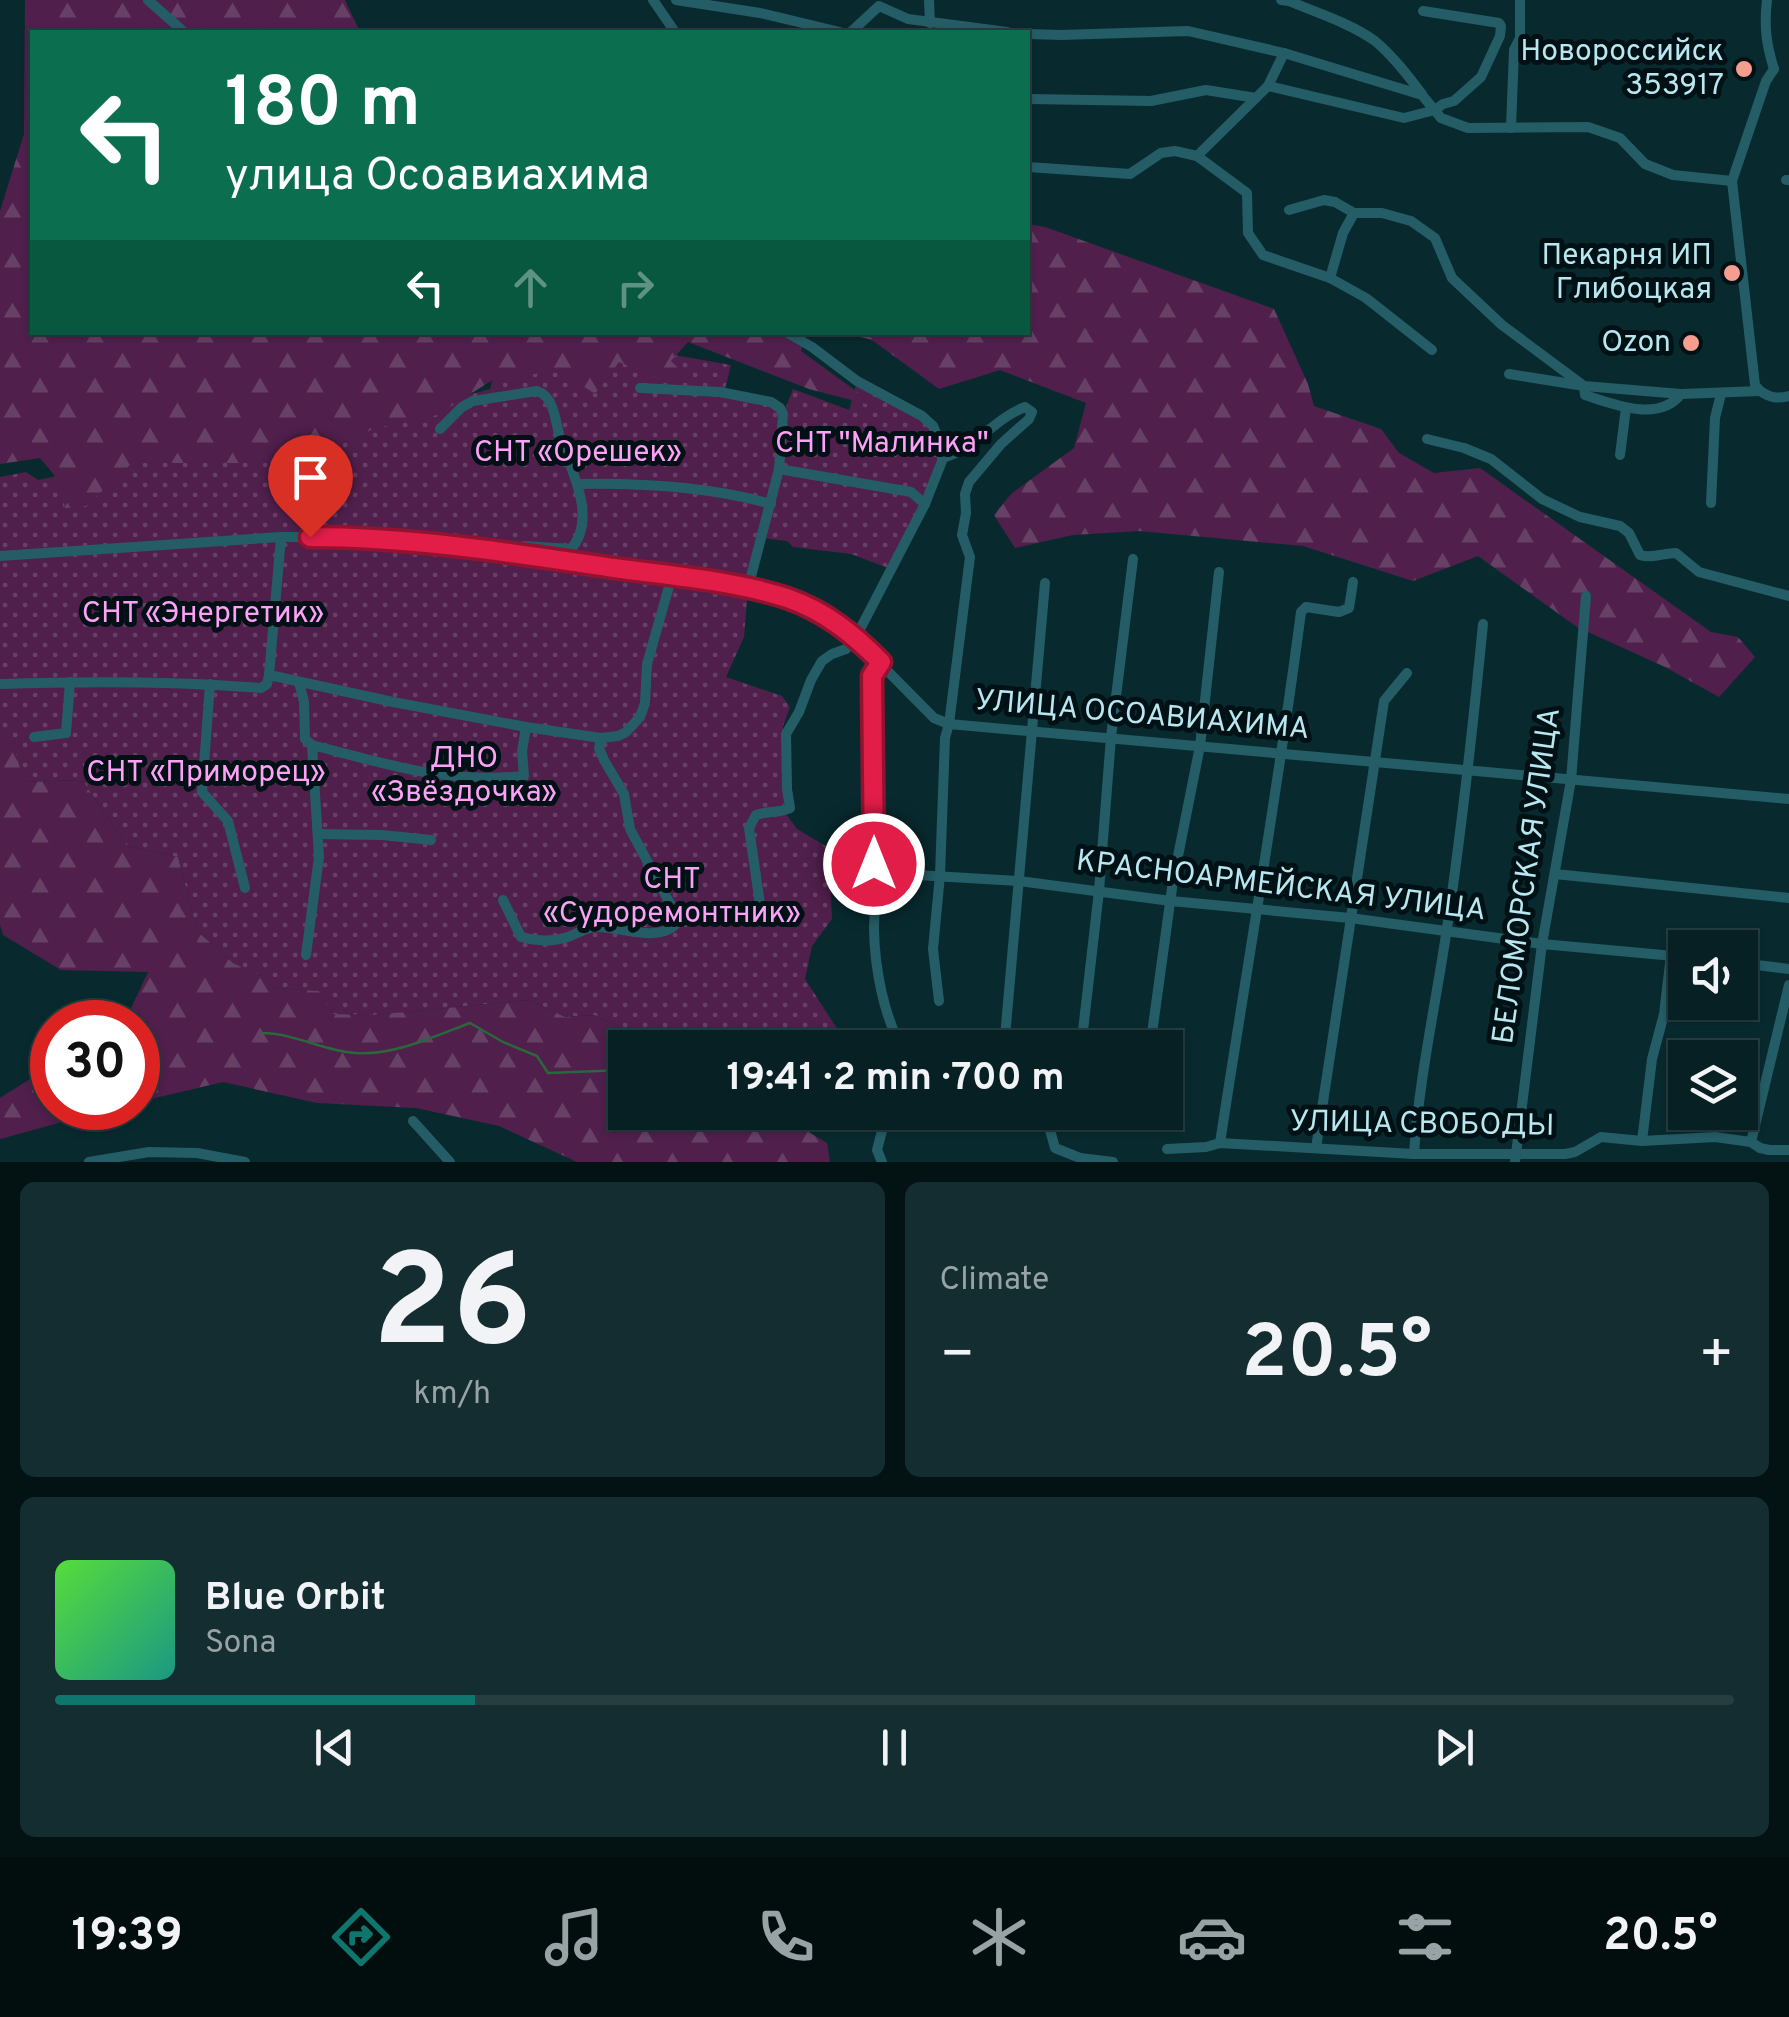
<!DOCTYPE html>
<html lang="en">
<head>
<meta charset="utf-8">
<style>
	:root { --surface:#062023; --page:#142d30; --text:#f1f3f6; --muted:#98a3a6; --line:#273e41; --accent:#0f766e }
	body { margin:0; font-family:Overpass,sans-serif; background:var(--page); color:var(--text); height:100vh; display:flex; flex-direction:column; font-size:38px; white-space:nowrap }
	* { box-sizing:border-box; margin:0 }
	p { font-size:32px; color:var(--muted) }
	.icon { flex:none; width:55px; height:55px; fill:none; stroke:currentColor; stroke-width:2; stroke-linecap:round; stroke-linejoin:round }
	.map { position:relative; height:1162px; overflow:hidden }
	.sheet { display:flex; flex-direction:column; gap:20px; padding:20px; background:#031213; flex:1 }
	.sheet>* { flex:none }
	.hud { position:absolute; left:30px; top:30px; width:1000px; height:305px; border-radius:0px; box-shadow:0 2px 8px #0004,0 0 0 2px var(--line); background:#0b6e4f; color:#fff; overflow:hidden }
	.tools { position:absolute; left:1668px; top:930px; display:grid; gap:20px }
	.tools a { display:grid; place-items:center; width:90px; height:90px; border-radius:0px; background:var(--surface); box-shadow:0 2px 8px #0004,0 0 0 2px var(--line); font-size:50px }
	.speed { position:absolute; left:30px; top:1000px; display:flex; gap:20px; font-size:50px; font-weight:700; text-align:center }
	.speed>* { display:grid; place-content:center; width:130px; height:130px; border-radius:50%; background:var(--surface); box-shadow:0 2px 8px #0004,0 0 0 2px var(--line); line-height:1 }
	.speed .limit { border:15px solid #d22; background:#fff; color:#111 }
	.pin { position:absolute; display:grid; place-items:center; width:85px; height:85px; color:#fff; margin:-102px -42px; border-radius:50% 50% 50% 0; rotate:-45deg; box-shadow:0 0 10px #0007 }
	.pin .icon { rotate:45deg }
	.me { position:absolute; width:110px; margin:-55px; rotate:0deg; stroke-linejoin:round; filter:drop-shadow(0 0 8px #0008) }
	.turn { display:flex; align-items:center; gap:35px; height:210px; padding:0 30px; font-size:45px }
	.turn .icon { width:130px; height:130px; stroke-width:2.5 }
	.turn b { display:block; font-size:70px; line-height:85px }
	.lanes { display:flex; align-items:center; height:95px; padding:0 30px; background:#0003; justify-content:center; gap:50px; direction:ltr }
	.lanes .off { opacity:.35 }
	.big { font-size:75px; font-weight:700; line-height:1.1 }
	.sheet .widget { flex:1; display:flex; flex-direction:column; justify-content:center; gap:15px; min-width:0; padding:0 35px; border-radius:15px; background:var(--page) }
	.sheet .dial { align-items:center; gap:0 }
	.dial b { font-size:130px; line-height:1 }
	.song { display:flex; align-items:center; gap:30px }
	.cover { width:120px; height:120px; border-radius:15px; background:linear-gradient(135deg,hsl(110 70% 55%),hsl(170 70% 35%)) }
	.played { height:10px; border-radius:5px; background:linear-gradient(90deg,var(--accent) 25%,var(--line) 25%) }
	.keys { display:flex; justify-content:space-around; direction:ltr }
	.heat { display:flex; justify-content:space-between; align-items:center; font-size:55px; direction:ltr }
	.sheet .tiles { flex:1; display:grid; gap:20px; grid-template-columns:1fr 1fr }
	.widget:last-child { grid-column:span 2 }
	.trip { position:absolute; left:608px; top:1030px; width:575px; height:100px; border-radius:0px; background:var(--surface); box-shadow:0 2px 8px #0004,0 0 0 2px var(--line); font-weight:700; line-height:100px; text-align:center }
	.tab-bar { display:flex; height:160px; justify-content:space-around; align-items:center; background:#020d0e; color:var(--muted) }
	.tab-bar .icon { width:70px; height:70px }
	.tab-bar .current { color:var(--accent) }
	.tab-bar b { font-size:45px; color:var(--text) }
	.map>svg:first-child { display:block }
</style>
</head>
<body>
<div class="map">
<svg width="1789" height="1162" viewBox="0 0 1789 1162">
	<defs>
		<pattern id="grass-dots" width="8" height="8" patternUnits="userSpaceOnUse" patternTransform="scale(2.5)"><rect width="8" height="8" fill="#501f4c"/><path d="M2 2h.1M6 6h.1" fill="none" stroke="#674066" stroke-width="1.8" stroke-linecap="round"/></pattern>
		<pattern id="forest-firs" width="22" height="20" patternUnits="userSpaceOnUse" patternTransform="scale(2.5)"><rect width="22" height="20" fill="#501f4c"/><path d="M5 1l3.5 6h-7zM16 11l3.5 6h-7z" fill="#674066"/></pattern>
	</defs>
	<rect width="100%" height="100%" fill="#082a2f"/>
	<path fill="url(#grass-dots)" d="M505 333 663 353 731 365 724 393 780 408 786 407 793 389 849 410 857 381 933 426 942 461 891 569 851 554 793 547 787 541 762 538 748 588 744 637 726 677 782 696 790 707 783 726 784 811 797 829 829 848 832 919 812 946 805 979 849 1047H657L594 1015 565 1017 530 1000 373 1015 332 1014 319 991 273 988 261 976 233 963 197 931 178 857 127 846 82 780 22 782 13 739 0 740V477L26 472 38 480 167 454 273 449 490 389Z"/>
	<g fill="url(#forest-firs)">
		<path d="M25 0H345L360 32H32V332L806 333 801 351 878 407 809 389 688 342 671 361 682 372 669 383 619 362 595 394 559 370 491 381 437 415 373 429 334 448 292 463H132L86 506 65 508 60 482 40 458 0 464V211L24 134Z"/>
		<path d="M1028 224 1045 227 1274 309 1308 384 1314 406 1381 429 1399 453 1434 473 1480 468 1711 632 1738 637 1755 657 1719 697 1665 667 1577 627 1478 556 1413 581 1303 546 1139 531 1073 535 1015 548 994 515 1011 494 1074 448 1086 403 1000 370 939 389 872 340 846 333 1028 332Z"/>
		<path d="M13 738 23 782 82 780 127 846 178 857 197 931 233 963 261 976 273 988 319 991 333 1014 373 1015 530 1000 565 1017 594 1015 657 1047 625 1048V1112L783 1113 792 1122 827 1143 830 1162H577L499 1126 416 1108 317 1103 223 1082 138 1102V1022H121L126 1019 148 972 61 970 3 935 0 925V740Z"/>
		<path d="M52 1065V1108H113L0 1139V1098Z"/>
	</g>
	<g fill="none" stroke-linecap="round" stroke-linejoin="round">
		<path stroke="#29683b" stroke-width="2.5" d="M262 1033C294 1033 323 1051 355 1053 394 1056 435 1036 470 1023L503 1042 537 1056 548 1073 625 1070"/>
		<g stroke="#255d67" stroke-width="10">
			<path d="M148 0 184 32"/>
			<path d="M653 0 675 32"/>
			<path d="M676 0 760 13 840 32"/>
			<path d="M929 0 930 23"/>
			<path d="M1281 0 1289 1C1317 13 1350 23 1375 41 1393 56 1408 76 1422 94"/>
			<path d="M1767 0C1764 25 1766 44 1774 69"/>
			<path d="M851 32 879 6 908 19 1007 32"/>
			<path d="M1028 34 1061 35 1188 31 1284 53 1422 95 1441 118 1468 128 1588 127 1620 138 1645 164 1673 175 1732 181"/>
			<path d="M1268 86 1404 118 1435 110 1443 104 1454 101 1481 77 1500 36 1501 26 1499 23 1423 11"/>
			<path d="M1028 99 1151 101 1206 90 1256 98"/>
			<path d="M1511 128 1514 50 1520 38V0"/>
			<path d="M1197 156 1268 86 1284 53"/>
			<path d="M1028 167 1130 174 1161 153 1175 151 1197 156 1247 193 1248 233 1263 255 1330 278 1366 298 1432 350"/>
			<path d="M1786 180H1789"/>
			<path d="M1289 210 1324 200 1335 202 1354 213H1382L1411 221 1435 238 1452 278 1502 325 1584 386 1681 394 1760 391"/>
			<path d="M1330 278 1343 233 1354 213"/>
			<path d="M1509 374 1584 386 1585 395C1613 404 1659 423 1681 394"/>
			<path d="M640 388 720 392 771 402 780 408 783 414 779 469 748 588"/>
			<path d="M1760 391 1755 385 1732 181 1766 81 1774 69"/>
			<path d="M1760 391C1771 398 1777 399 1789 396"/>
			<path d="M440 429 462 407 473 401 537 391C555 397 555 421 560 438 571 470 598 518 571 549L524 546 519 554"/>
			<path d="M1427 439 1464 448 1491 459 1542 499 1580 517 1620 526 1629 533 1640 555C1651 559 1664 553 1676 553L1699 572 1789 596"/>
			<path d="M1620 455 1626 408"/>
			<path d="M779 469 911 492 925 504"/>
			<path d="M579 484C641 483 711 487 771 504"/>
			<path d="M1711 503 1715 418 1721 394"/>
			<path d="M0 556 281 537H368L519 554 732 584 789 599 822 613 847 630 934 718 949 724 1789 799"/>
			<path d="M881 662 872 676 874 864 883 873 1019 881 1171 901 1350 918 1542 944 1685 957"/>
			<path d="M269 675 393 702 526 727 601 738 618 736 626 732 640 717 645 703 647 664 672 576"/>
			<path d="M299 682 304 702 305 739 312 745 319 857 306 955"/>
			<path d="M0 684C87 681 174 681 261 688L267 684 269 675 281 537"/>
			<path d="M210 684 202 792 228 821 245 888"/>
			<path d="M34 737 66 733 70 682"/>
			<path d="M312 745C386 764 445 784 524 776L522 751 526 727"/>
			<path d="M318 834 382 835 431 840"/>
			<path d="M883 873C864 922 878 1001 901 1048"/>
			<path d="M1555 874 1789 898"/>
			<path d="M503 900 521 937C536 941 552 942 568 937 579 933 586 927 598 927 621 927 658 943 676 924L675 913 630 829 624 794 604 760 599 748 601 738"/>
			<path d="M761 911 749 828 756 815C768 811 780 813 790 808L787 789 786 734 799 712 811 680 822 661 832 654 846 649 856 637 925 504 942 461V448L933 426 922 416 857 381 812 347 786 332"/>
			<path d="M1740 963 1789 969"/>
			<path d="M939 1001 933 949 940 875 945 738 949 724 970 557 962 535 966 513 965 494 969 482 1001 444 1029 419 1032 412 1025 407C994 419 975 449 942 458"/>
			<path d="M1007 1048 1005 1037 1045 583"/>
			<path d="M1081 1048 1099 891 1111 737 1133 559"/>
			<path d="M1150 1048 1173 881 1200 746 1219 572"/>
			<path d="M836 1112 852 1120 883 1127 877 1150 882 1162"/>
			<path d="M1045 1112 1055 1148 1080 1158 1113 1162"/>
			<path d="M413 1121 450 1162"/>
			<path d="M1642 1141 1652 1059 1664 1014 1671 955"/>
			<path d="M1751 1142 1789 985"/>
			<path d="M1220 1143C1247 966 1278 790 1301 612L1306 607 1339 612 1349 608 1353 582"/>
			<path d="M1316 1148 1384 701 1407 673"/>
			<path d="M1167 1149 1206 1147 1220 1143 1414 1154H1565L1575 1152 1601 1137 1642 1141 1715 1137 1751 1142 1760 1148 1769 1150H1789"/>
			<path d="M1414 1154C1419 1078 1436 1003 1447 928 1462 827 1473 726 1483 624"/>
			<path d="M89 1162 149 1152 197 1153 245 1162"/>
			<path d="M1515 1162 1542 944 1571 780 1586 596"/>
		</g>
	</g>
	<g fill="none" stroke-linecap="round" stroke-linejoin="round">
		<g stroke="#92132f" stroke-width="25">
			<path id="route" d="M310 537C412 537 513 553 614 568 672 576 731 580 787 598 825 611 853 634 881 662L872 676 874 864"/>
		</g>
		<use href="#route" stroke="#e11d48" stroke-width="18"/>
	</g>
	<g fill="#f59d8e" stroke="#001115" stroke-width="4">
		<circle cx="1744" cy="69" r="10"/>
		<circle cx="1732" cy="273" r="10"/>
		<circle cx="1691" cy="343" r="10"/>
	</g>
	<g text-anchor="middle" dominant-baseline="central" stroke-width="10" stroke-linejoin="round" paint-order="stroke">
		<g font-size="30" fill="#b9e7f0" stroke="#001115" text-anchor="end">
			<text x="1724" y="52">Новороссийск<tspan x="1724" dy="34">353917</tspan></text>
			<text x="1712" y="256">Пекарня ИП<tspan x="1712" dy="34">Глибоцкая</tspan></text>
			<text x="1671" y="343">Ozon</text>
		</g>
		<g font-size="30" fill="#fea0f5" stroke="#001115">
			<text x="882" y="444">СНТ "Малинка"</text>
			<text x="578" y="453">СНТ «Орешек»</text>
			<text x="203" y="614">СНТ «Энергетик»</text>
			<text x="464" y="759">ДНО<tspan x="464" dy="34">«Звёздочка»</tspan></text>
			<text x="206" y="773">СНТ «Приморец»</text>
			<text x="672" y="880">СНТ<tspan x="672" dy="34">«Судоремонтник»</tspan></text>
		</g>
		<g font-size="30" fill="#b9e7f0" stroke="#001115">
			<text transform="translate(1142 716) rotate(5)">УЛИЦА ОСОАВИАХИМА</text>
			<text transform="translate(1528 876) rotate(-82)">БЕЛОМОРСКАЯ УЛИЦА</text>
			<text transform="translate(1281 887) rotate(7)">КРАСНОАРМЕЙСКАЯ УЛИЦА</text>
			<text transform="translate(1422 1125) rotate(1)">УЛИЦА СВОБОДЫ</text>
		</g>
	</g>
</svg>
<div class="tools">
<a><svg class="icon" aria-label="sound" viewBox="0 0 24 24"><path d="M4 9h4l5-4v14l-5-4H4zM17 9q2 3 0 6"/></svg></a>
<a><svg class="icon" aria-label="layers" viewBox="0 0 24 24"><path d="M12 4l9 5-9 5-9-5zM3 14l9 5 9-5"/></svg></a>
</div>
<div class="speed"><div class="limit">30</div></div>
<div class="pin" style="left:310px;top:537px;background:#d93025"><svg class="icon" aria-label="arrive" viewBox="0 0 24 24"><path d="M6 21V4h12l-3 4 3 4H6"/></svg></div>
<svg class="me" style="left:874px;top:864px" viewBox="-20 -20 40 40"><circle r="17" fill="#e11d48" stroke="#fff" stroke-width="3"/><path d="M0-11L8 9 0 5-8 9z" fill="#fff"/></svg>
<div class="trip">19:41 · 2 min · 700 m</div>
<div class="hud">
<div class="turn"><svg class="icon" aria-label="left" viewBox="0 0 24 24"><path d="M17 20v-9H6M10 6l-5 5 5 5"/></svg><div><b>180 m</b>улица Осоавиахима</div></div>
<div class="lanes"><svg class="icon" aria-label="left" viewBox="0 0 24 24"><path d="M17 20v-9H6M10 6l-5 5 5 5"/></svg><svg class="icon off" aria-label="ahead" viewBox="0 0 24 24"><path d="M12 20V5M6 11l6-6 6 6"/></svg><svg class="icon off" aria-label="right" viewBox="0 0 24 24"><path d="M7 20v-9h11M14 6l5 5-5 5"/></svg></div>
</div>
</div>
<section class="sheet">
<div class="tiles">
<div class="widget dial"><b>26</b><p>km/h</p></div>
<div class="widget"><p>Climate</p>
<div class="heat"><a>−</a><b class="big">20.5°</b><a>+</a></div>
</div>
<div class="widget">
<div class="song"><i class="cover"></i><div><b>Blue Orbit</b><p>Sona</p></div></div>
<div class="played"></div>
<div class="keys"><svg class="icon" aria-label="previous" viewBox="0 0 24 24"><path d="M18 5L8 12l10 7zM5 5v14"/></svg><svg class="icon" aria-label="pause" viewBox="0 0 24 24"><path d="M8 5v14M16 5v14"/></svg><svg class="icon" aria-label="next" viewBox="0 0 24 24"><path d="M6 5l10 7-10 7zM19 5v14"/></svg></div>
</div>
</div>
</section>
<nav class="tab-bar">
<b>19:39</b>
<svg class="icon current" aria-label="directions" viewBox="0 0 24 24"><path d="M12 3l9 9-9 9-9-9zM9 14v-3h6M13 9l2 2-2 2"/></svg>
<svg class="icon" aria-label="music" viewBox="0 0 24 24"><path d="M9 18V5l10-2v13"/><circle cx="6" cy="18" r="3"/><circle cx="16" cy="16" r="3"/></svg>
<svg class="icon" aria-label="phone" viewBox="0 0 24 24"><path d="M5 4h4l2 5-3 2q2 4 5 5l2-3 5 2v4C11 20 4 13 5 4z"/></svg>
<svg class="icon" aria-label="climate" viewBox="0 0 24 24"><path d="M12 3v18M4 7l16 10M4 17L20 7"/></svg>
<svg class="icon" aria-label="car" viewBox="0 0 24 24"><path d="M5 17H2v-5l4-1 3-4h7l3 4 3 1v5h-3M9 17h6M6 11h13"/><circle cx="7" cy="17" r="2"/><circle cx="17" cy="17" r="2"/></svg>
<svg class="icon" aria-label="filters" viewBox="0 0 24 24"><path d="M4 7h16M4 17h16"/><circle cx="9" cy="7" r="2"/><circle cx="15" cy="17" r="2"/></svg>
<b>20.5°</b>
</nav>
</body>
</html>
